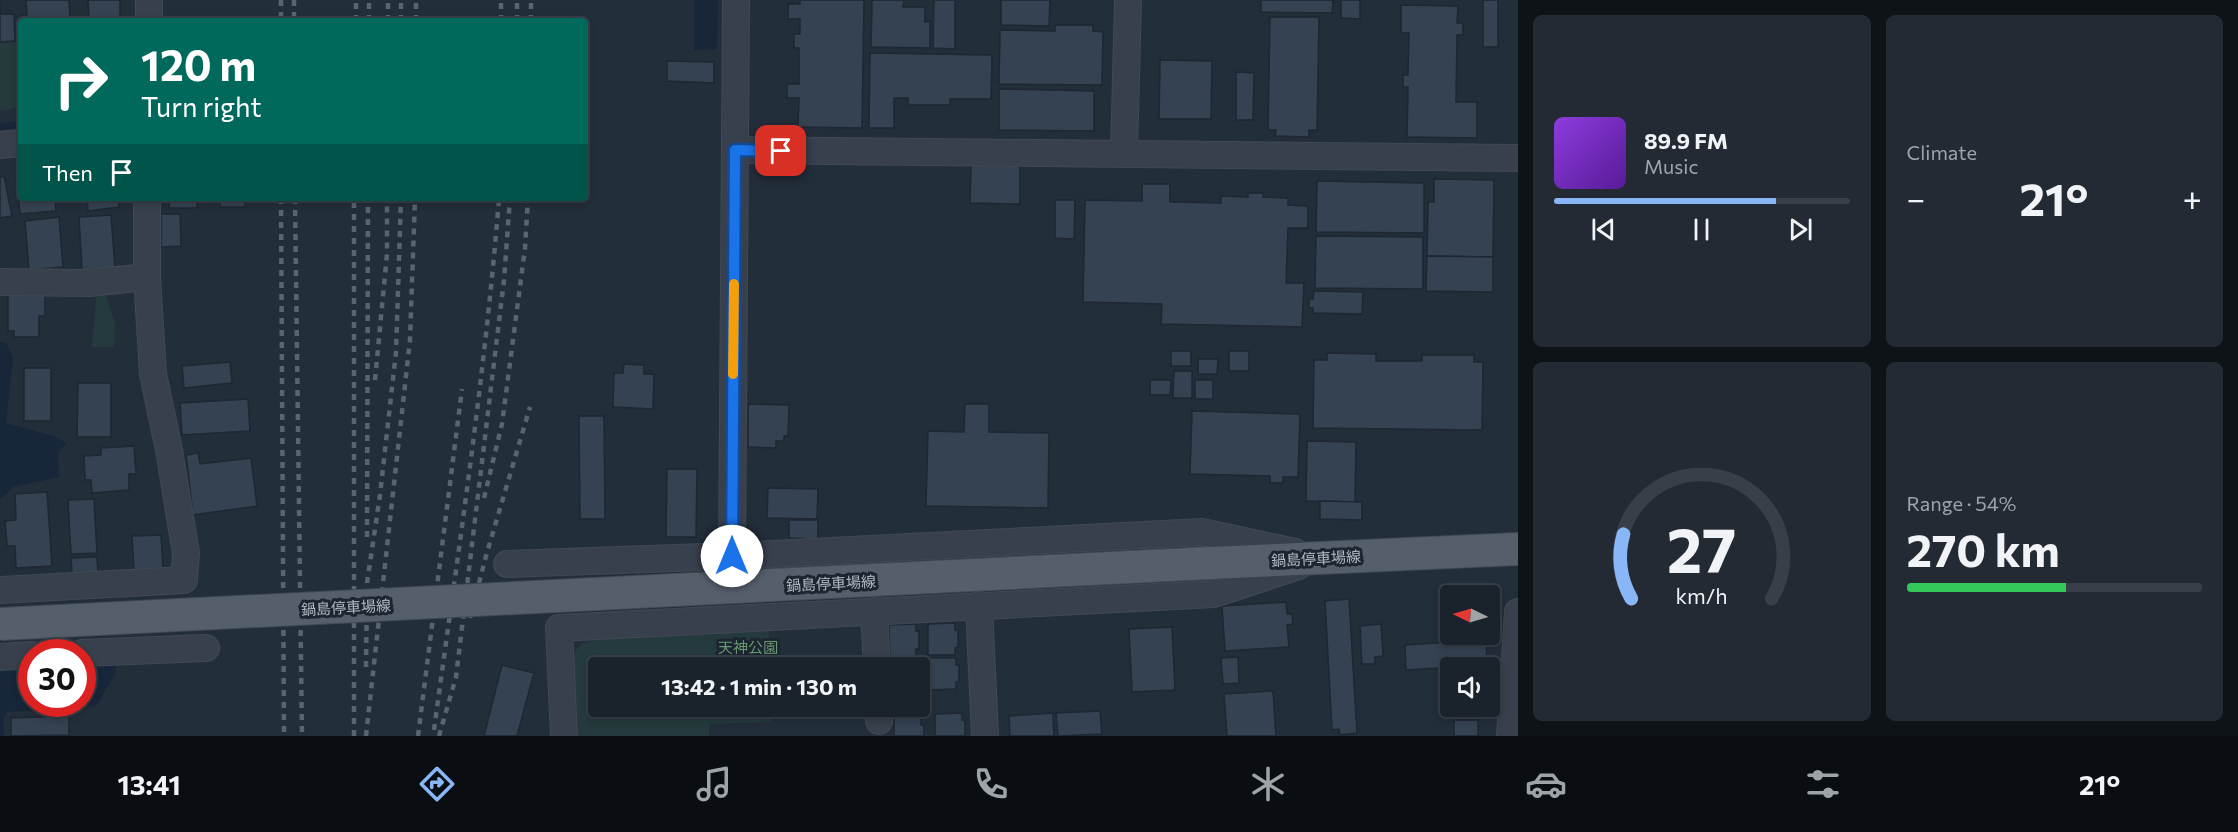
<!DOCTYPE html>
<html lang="en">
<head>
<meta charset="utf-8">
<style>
	:root { --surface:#1a222c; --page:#232a34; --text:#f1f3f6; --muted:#9fa4a9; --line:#383f48; --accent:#88b6f6 }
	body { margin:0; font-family:Commissioner,"Noto Sans JP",sans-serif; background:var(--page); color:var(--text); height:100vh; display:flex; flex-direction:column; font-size:22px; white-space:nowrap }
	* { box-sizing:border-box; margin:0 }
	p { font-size:20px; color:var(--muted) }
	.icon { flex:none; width:33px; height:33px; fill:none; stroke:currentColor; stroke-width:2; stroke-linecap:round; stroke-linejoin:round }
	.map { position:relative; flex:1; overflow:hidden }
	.details { display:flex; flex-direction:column; gap:15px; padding:15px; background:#0e1318; width:720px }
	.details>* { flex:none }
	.banner { position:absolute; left:18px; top:18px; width:570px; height:183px; border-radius:6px; box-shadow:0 3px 9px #0003,0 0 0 2px var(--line); background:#00695c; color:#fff; overflow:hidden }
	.needle { width:39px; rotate:275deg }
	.buttons { position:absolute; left:1440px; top:585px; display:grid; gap:12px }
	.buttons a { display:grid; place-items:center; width:60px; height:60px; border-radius:6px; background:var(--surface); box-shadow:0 3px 9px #0003,0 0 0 2px var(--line); font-size:30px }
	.speed { position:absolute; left:18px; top:639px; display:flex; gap:12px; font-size:30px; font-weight:700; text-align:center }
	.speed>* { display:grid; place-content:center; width:78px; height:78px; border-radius:50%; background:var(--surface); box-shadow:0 3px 9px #0003,0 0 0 2px var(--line); line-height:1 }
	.speed .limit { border:9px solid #d22; background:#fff; color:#111 }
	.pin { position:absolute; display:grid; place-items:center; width:51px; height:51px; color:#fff; margin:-26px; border-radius:12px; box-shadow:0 3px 9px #0006 }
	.me { position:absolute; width:66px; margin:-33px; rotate:0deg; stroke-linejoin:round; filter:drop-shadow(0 0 4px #0008) }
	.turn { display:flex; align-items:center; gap:21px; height:126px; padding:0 24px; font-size:27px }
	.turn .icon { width:78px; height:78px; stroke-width:2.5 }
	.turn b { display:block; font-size:42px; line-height:51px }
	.then { display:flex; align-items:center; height:57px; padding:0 24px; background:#0003; gap:12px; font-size:22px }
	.big { font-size:45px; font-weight:700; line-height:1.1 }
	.details .tile { flex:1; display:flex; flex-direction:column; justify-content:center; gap:9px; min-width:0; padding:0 21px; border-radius:9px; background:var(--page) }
	.details .dial { align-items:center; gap:0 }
	.dial svg { height:156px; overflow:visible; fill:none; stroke:var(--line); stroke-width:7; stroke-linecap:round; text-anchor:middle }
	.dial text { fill:var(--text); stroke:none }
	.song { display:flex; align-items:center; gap:18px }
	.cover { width:72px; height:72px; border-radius:9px; background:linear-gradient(135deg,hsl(270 70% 55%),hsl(270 70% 35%)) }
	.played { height:6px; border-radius:3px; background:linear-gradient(90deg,var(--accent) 75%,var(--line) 75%) }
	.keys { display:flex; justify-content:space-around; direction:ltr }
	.heat { display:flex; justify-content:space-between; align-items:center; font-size:33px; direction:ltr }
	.charge { height:9px; border-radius:4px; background:linear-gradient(90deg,#34c759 54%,var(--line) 0) }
	.details .tiles { flex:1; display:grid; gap:15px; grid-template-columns:repeat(2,1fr) }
	.trip { position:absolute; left:588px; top:657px; width:342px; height:60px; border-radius:6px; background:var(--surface); box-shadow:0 3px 9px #0003,0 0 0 2px var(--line); font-weight:700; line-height:60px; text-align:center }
	.dock { display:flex; height:96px; justify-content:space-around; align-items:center; background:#0a0e12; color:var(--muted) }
	.dock .icon { width:42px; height:42px }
	.dock .selected { color:var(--accent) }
	.dock b { font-size:27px; color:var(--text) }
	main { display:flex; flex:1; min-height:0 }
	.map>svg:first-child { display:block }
</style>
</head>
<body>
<main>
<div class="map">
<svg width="1518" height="736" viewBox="0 0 1518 736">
	<rect width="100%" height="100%" fill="#232e3b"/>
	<g fill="#253a3c">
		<path d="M0 42H21V107L0 111Z"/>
		<path d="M103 287 115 323 114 347H92L97 288Z"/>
		<path d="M769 624 770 667 598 668V706L772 707V722L709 724V736H578L574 653 581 644 637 631Z"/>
	</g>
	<g fill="#172639">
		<path d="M694 0H718L717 49 694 50Z"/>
		<path d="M0 342 6 343 13 357 6 423 54 436 67 443 58 453 59 477 13 487 0 500Z"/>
		<path d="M116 663V673L96 706 7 712 3 720 4 736H0V667L31 666 32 704H82L83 664Z"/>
	</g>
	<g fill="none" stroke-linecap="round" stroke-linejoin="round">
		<path stroke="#172639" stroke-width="7" d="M0 127 21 124"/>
	</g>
	<g fill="#354252" stroke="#1e2732" stroke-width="1.5">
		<path d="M26 0H69L70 21H21V15H27Z"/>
		<path d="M88 0H120V20H89Z"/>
		<path d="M800 0H864L862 128 798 127 799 98H787V84H799V48H794V34H800V19H788V4H800Z"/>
		<path d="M872 0H904L903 7H925V22L930 21V48L871 47Z"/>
		<path d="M934 0H955V49L933 48Z"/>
		<path d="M1001 0H1050L1049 26 1001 25Z"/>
		<path d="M1261 0H1333L1332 13 1261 12Z"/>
		<path d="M1341 0H1360V19L1341 18Z"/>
		<rect x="1483" y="0" width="15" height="47"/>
		<path d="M0 3V14H14L15 41 0 42Z"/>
		<path d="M1401 5 1458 6 1457 23H1463V35H1457L1456 102H1477V138L1407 137 1408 87H1403V75H1408L1409 33H1401Z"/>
		<path d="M1270 17H1319L1317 130H1309V137L1275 136 1276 130H1268Z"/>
		<path d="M1055 25H1093V31L1103 32 1102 85 999 84 1000 30 1055 31Z"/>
		<path d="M870 53 992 55 991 99H950V105H908V98H894V128H869Z"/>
		<path d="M1160 60 1212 61 1211 119H1159Z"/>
		<path d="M667 61 714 62V83L667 81Z"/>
		<path d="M1236 72 1254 73 1253 120H1236Z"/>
		<path d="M999 89 1094 91V131L999 130Z"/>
		<path d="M971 165 1020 166V204L970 203Z"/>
		<path d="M16 175H21V198H55L56 211 20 214Z"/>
		<path d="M4 176 12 216 0 218V177Z"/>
		<path d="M1434 179 1494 180 1493 257 1427 256 1428 202H1434Z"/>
		<path d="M1317 181 1424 183V233L1316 232Z"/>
		<path d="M1142 184H1170V202L1221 203V196L1248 197V193H1263V197L1288 198V205L1308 206V228H1288L1286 283H1304L1302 327 1161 324 1162 304 1083 302 1085 200 1142 201Z"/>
		<path d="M87 198H118L119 207 88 211Z"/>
		<path d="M169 198H206V200H197V208H169Z"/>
		<rect x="220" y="198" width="25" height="9"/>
		<path d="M1055 200H1075L1074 239 1055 238Z"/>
		<path d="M161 214H180L181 246 161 247Z"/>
		<path d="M111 215 115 268 82 270 79 217Z"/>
		<path d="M59 217 63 267 29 270 25 221Z"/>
		<path d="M1316 236 1423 237V289L1315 288Z"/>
		<path d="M1427 256 1493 257V292L1426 291Z"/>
		<path d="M8 290H45V316H39V337H14V331H8Z"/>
		<path d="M1314 291 1363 292 1362 314 1313 313V308H1309V299H1313Z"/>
		<rect x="1171" y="351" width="20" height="15"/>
		<rect x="1229" y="351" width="20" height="20"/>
		<path d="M1327 353 1376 354V361H1422V355H1474V362H1483L1482 430 1313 428 1314 360H1327Z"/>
		<path d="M1198 359H1218L1217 374H1198Z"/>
		<path d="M230 362 232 383 184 388 182 366Z"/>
		<path d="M624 364 644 365V374H654L653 409 613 407 614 373H623Z"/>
		<rect x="24" y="368" width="27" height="53"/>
		<path d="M1174 371H1192V398H1173Z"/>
		<path d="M1150 380H1171L1170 395H1150Z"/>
		<rect x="1195" y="380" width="18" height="19"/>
		<path d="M78 383H111V437H77Z"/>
		<path d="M248 399 250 431 182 435 180 403Z"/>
		<path d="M748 404 789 405 788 436H784V441H776V448L748 447Z"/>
		<path d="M965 404H989V432L1049 433 1048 508 926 506 928 431 964 432Z"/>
		<path d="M1192 411 1300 414 1298 477H1283V483H1270V476L1190 474Z"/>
		<path d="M579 416H604L605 519H580Z"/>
		<path d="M1307 441 1356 442 1355 502 1306 501Z"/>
		<path d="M134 446 136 474H129V490L92 493 91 480H85L84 456 101 455V448Z"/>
		<path d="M198 453 200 464 251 458 257 506 193 515 186 455Z"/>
		<path d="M667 469H697L696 537H666Z"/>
		<path d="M768 488 818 489 817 519 767 518Z"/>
		<path d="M47 492 52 566 16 568 15 546H7L5 521 16 520 15 494Z"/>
		<path d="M94 499 97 553 71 554 68 500Z"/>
		<path d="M1320 501 1362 502V520L1320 519Z"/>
		<path d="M789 520H818V539L789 538Z"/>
		<path d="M161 535 163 568 134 570 132 536Z"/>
		<path d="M97 557 98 572 72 574 71 558Z"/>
		<path d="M1349 599 1357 733 1340 735 1339 729 1332 730 1325 601Z"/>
		<path d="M1286 602 1287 614H1292L1293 624 1287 625 1289 647 1225 651 1222 606Z"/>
		<path d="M955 623V630H958V647L955 648V655H928V624Z"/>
		<path d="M916 624V631H919V649H916V656L890 657 889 625Z"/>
		<path d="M1381 624 1383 656 1375 657V664H1362L1360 626Z"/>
		<path d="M1172 627 1175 690 1132 692 1129 629Z"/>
		<path d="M1486 640 1487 665 1406 670 1405 645Z"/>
		<path d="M1238 657 1239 683 1223 684 1221 658Z"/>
		<path d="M929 658H956V665H959V682H956V689L930 690Z"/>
		<path d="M917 659V666H920V684V668H890V660Z"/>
		<path d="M502 665 534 673 517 736H484Z"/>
		<path d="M1273 691 1276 736H1227L1224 694Z"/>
		<path d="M1100 711 1102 734 1058 736 1056 713Z"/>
		<path d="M962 713V720L965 721V736H935V714Z"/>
		<path d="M1053 713 1054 736H1010L1009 716Z"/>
		<path d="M69 716V735L11 736V718Z"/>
		<path d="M894 718H921V725H924V736H894Z"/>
		<rect x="1454" y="720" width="24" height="16"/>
	</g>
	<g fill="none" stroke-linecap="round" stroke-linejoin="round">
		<g stroke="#404954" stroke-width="28">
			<g id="minor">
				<path d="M149 21V0"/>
				<path d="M0 145 21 143"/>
				<path d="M735 150 1518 158"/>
				<path d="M1124 154 1128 0"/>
				<path d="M0 282 89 283 147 277"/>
				<path d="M732 556 736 0"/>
				<path d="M507 564 732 556 1202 532 1295 552"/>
				<path d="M0 590 184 580 186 553 169 450 153 374 147 277V198"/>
				<path d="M979 605 985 736"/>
				<path d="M874 611 877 668"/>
				<path d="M82 653 206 648"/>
				<path d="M0 657 32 655"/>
				<path d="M879 706V721"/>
				<path d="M564 736 559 628 1214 594 1299 566"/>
				<path d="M1510 736 1518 612"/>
			</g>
		</g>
		<g stroke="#404954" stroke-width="34">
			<path id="major" d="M1210 563 1518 549"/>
		</g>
		<use href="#minor" stroke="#37404c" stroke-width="26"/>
		<use href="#major" stroke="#555f6c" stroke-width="32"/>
		<g stroke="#596473" stroke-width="4.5" stroke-dasharray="6 6" stroke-linecap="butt">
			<path d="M281 0V21"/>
			<path d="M294 0V21"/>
			<path d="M356 21V0"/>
			<path d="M369 21V0"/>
			<path d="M388 21V0"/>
			<path d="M401 21V0"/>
			<path d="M416 21V0"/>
			<path d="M501 21V0"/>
			<path d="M517 21V0"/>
			<path d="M531 21V0"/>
			<path d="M281 198 284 736"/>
			<path d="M295 198 302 736"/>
			<path d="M375 380 387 254V198"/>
			<path d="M484 498 502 424 525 248 528 198"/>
			<path d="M367 537 368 198"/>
			<path d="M470 618 486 556 530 407"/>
			<path d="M366 667 367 583 380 495 396 352 401 198"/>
			<path d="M434 730C458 553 485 376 499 198"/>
			<path d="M354 736V198"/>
			<path d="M366 736 410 340 415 198"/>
			<path d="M418 736 462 389"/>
			<path d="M439 736 456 677 504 280 510 198"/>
		</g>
		<g stroke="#404954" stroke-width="34" stroke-linecap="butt">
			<path id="major-bridge" d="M0 624 1210 563"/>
		</g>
		<use href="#major-bridge" stroke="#555f6c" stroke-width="32"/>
	</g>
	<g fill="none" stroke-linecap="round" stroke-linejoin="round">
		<g stroke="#114b97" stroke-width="15">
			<path id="route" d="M732 556 735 150 781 151"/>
		</g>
		<use href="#route" stroke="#1a73e8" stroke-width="10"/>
		<path stroke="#f59e0b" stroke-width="10" d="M733 374 734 284"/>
	</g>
	<g text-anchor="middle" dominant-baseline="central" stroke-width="6" stroke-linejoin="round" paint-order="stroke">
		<g font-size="15" fill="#b2bbc7" stroke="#1c2530">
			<text transform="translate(1316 558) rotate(-3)">鍋島停車場線</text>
			<text transform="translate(831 583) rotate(-3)">鍋島停車場線</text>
			<text transform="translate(346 607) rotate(-3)">鍋島停車場線</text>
		</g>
		<g font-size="15" fill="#6a9873" stroke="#1c2530">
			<text x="748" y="647">天神公園</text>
		</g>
	</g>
</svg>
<div class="buttons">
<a><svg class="needle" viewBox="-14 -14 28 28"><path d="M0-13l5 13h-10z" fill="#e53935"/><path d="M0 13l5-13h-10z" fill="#9fa4a9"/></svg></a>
<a><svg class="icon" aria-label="sound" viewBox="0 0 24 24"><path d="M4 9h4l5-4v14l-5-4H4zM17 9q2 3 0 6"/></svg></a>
</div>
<div class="speed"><div class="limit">30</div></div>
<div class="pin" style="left:781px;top:151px;background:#d93025"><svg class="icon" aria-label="arrive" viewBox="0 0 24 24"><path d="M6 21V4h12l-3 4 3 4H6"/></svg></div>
<svg class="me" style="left:732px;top:556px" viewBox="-20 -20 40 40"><circle r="19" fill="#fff"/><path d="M0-13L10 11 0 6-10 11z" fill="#1a73e8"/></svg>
<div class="trip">13:42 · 1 min · 130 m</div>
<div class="banner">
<div class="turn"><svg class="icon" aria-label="right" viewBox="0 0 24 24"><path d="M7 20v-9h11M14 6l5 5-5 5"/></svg><div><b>120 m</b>Turn right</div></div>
<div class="then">Then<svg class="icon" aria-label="arrive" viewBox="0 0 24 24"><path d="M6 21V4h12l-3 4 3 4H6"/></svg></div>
</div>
</div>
<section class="details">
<div class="tiles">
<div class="tile">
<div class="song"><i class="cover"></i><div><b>89.9 FM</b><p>Music</p></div></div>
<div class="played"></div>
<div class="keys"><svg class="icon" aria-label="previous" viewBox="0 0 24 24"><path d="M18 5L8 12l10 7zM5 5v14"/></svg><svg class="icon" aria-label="pause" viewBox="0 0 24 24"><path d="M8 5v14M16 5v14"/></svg><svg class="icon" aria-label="next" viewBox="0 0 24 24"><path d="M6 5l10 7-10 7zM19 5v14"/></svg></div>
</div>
<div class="tile"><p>Climate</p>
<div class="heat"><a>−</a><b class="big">21°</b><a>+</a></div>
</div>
<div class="tile dial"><svg viewBox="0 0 100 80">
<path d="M14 69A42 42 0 1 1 86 69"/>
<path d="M14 69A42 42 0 0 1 10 36" stroke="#88b6f6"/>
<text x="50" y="56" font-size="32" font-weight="700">27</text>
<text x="50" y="72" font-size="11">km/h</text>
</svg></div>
<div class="tile"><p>Range · 54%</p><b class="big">270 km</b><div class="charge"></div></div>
</div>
</section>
</main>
<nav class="dock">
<b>13:41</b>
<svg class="icon selected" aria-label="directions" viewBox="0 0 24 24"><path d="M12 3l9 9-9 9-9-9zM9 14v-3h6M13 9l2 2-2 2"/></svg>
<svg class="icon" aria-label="music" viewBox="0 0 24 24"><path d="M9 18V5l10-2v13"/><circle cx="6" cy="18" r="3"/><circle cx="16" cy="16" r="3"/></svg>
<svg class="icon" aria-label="phone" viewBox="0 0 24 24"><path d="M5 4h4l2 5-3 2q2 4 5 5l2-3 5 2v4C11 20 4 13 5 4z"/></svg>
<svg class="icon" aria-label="climate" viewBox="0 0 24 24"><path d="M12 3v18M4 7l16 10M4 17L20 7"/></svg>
<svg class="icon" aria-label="car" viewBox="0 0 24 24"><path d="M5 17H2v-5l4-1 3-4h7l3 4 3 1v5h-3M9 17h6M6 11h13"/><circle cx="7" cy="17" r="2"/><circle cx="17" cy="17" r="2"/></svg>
<svg class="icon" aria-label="filters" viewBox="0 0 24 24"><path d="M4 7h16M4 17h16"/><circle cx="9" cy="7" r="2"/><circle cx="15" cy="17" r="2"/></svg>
<b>21°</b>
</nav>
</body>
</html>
